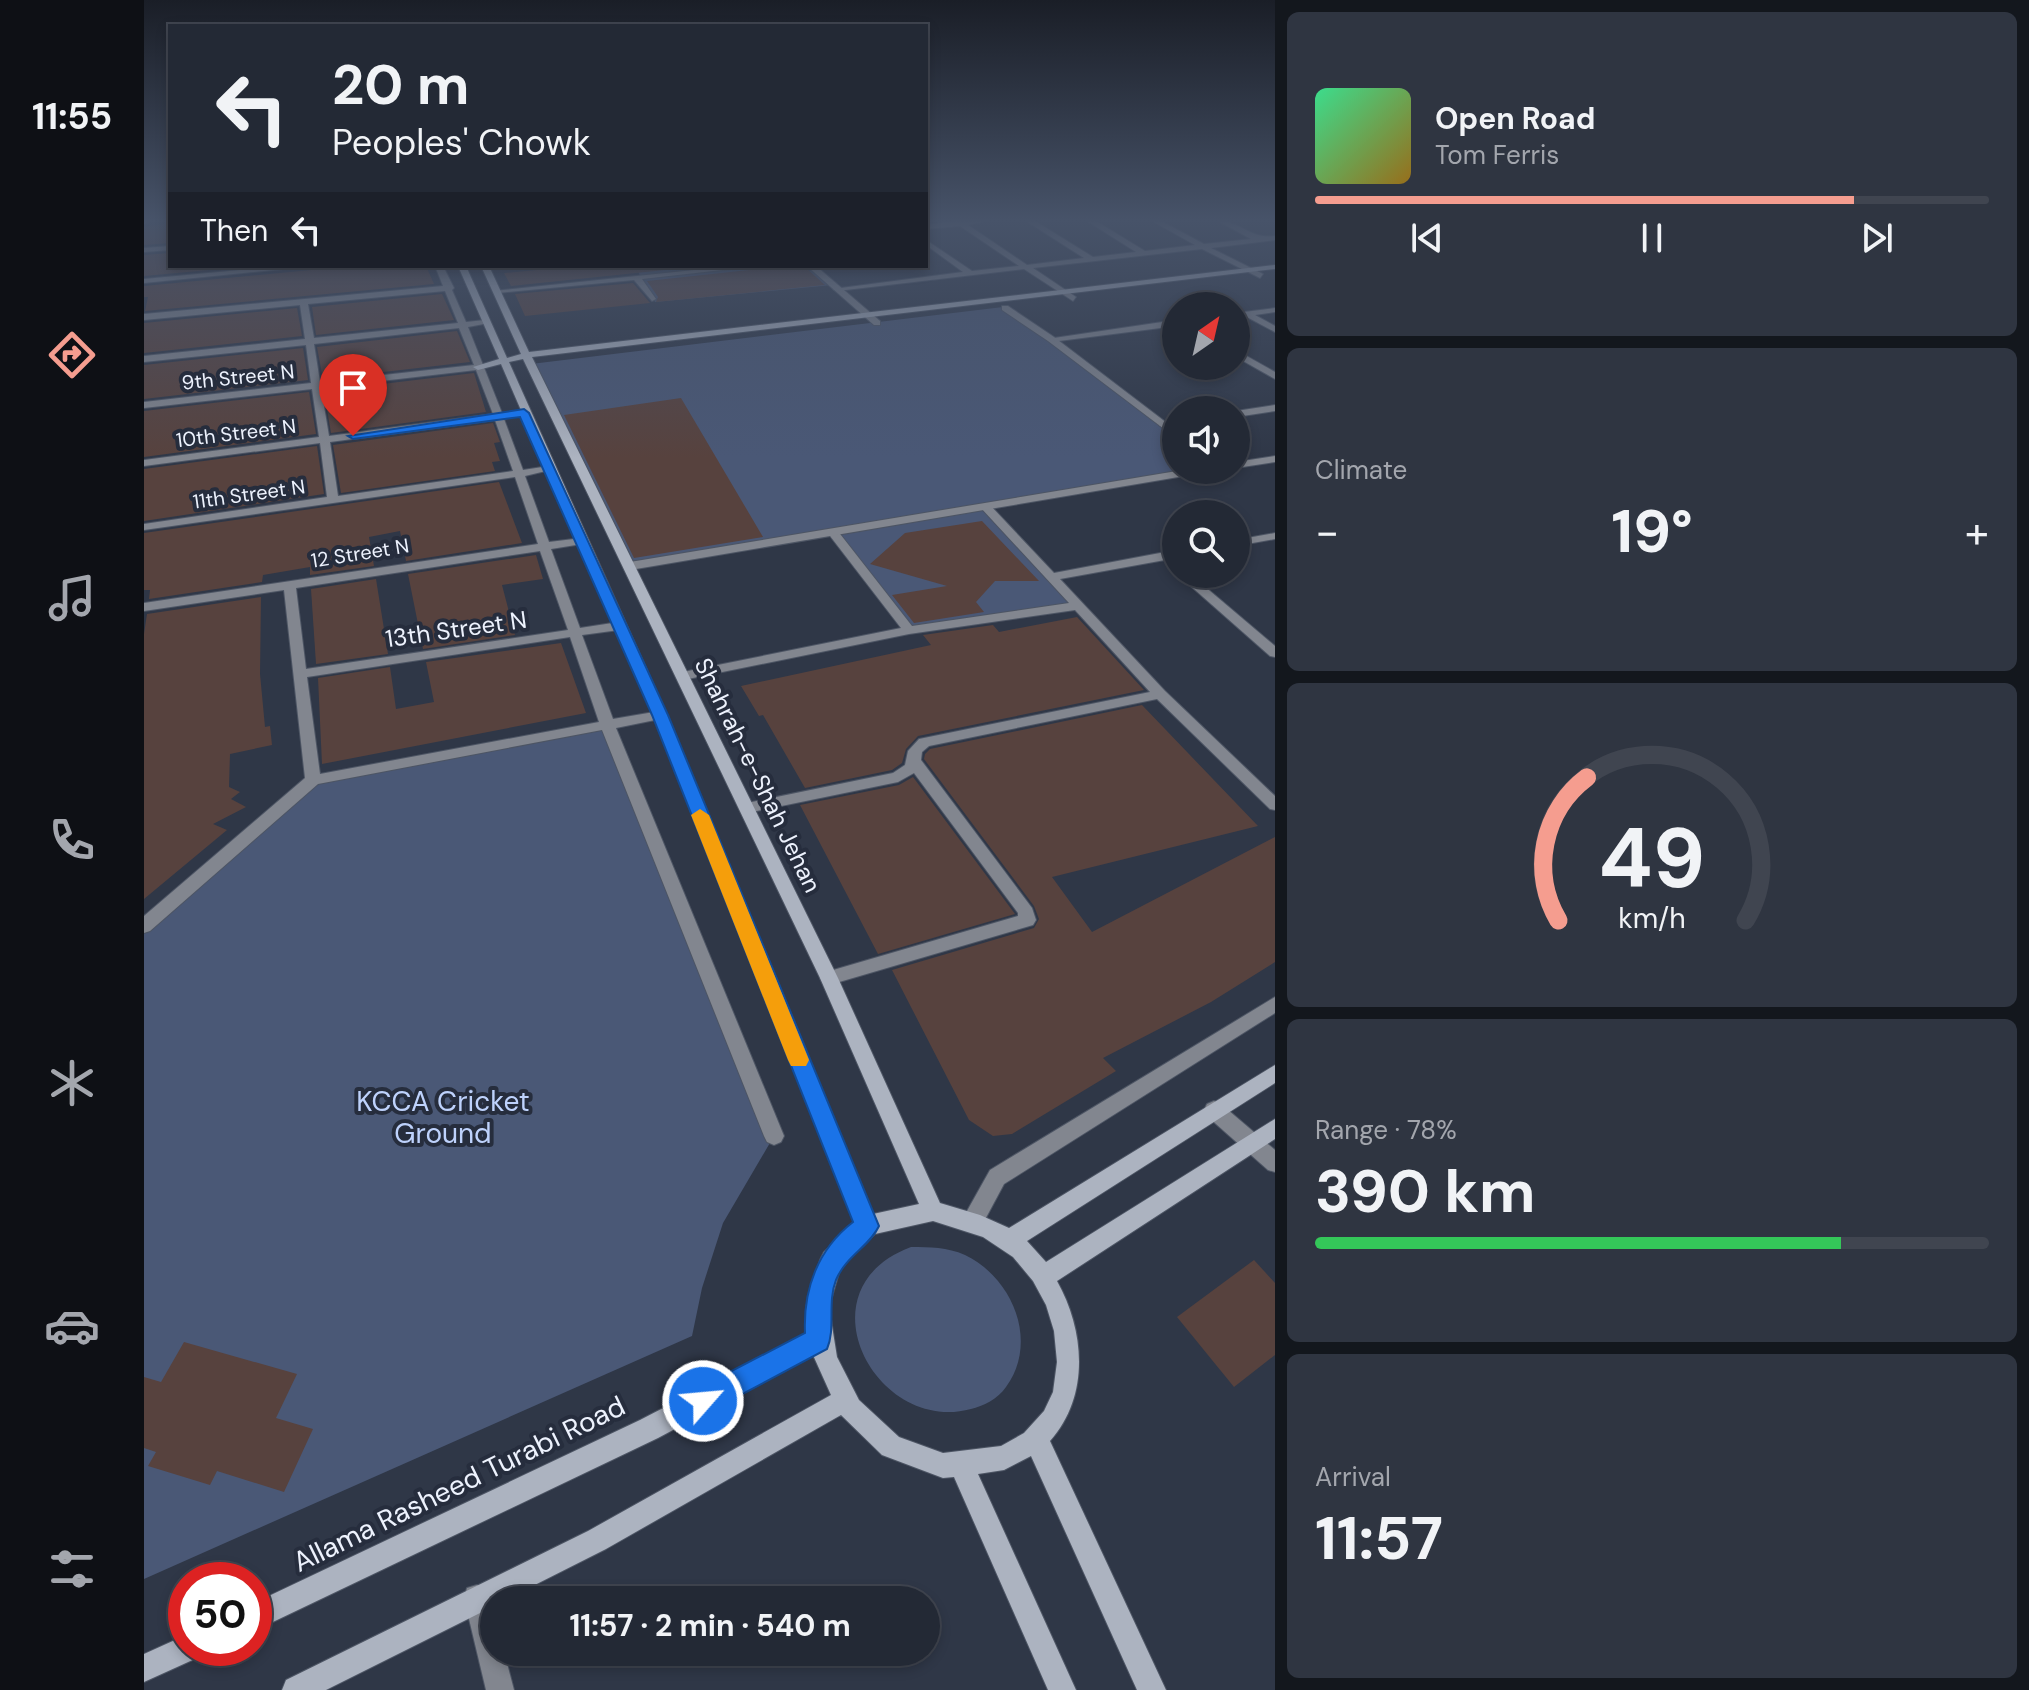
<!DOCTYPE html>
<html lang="en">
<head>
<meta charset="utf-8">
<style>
	:root { --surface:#232935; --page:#2f3541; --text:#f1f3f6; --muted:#a3a6ad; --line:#404550; --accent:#f59d8f }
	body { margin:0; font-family:"DM Sans",sans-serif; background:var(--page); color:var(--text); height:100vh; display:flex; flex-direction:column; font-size:30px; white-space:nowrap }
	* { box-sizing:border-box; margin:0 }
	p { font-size:26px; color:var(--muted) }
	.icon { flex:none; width:44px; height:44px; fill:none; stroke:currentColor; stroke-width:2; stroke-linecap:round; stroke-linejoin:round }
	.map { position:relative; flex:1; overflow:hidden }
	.panel { display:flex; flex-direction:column; gap:12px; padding:12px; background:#13171d; width:754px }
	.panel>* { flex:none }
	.banner { position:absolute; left:24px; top:24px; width:760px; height:244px; border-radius:0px; box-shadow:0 4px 12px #0003,0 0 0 2px var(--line); background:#232935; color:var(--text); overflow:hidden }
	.needle { width:52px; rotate:34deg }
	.controls { position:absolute; left:1018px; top:292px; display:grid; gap:16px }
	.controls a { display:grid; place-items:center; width:88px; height:88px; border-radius:50%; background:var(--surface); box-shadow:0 4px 12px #0003,0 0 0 2px var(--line); font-size:40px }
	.speed { position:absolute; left:24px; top:1562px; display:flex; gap:16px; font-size:40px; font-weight:700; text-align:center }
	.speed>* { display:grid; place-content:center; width:104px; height:104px; border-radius:50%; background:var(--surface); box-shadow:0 4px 12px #0003,0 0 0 2px var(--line); line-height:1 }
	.speed .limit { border:12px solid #d22; background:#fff; color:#111 }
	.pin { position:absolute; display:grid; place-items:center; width:68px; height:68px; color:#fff; margin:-82px -34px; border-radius:50% 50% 50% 0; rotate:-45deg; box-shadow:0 0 8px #0007 }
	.pin .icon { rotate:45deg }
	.me { position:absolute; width:88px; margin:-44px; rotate:63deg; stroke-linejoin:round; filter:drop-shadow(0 0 6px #0008) }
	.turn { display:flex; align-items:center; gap:28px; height:168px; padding:0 32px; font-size:36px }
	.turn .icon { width:104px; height:104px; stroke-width:2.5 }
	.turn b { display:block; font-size:56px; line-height:68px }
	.then { display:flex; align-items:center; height:76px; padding:0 32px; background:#0003; gap:16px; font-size:30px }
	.big { font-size:60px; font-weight:700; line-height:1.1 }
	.panel .widget { flex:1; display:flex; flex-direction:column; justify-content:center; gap:12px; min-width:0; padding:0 28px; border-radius:12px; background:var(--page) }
	.panel .dial { align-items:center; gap:0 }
	.dial svg { height:208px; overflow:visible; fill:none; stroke:var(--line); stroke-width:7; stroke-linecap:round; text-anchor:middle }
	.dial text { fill:var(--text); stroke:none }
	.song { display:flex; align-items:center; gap:24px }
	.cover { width:96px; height:96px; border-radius:12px; background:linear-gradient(135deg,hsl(150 70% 55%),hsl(40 70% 35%)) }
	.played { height:8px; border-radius:4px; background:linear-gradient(90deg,var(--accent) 80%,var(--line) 80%) }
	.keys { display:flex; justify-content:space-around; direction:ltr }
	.heat { display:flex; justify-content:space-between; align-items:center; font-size:44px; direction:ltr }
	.charge { height:12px; border-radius:6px; background:linear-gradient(90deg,#34c759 78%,var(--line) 0) }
	.trip { position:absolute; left:336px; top:1586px; width:460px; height:80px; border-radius:40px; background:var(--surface); box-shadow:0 4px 12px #0003,0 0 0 2px var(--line); font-weight:700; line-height:80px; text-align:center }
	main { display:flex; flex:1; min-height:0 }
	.dock { display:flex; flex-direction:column; width:144px; justify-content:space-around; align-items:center; background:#0e1015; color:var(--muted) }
	.dock .icon { width:56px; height:56px }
	.dock .active { color:var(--accent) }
	.dock b { font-size:36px; color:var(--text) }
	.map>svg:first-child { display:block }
</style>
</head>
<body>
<main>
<nav class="dock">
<b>11:55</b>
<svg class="icon active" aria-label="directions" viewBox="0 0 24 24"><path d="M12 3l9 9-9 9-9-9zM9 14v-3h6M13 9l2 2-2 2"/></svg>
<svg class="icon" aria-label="music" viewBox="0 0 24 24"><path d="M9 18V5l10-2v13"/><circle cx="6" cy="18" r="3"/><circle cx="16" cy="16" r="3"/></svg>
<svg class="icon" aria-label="phone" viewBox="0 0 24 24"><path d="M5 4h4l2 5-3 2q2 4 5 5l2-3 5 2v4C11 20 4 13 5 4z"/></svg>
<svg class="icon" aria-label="climate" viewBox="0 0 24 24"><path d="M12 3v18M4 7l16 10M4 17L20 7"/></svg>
<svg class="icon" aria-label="car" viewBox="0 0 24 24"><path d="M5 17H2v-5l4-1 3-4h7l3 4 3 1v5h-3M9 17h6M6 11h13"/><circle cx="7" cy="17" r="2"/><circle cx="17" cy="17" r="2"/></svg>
<svg class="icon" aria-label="filters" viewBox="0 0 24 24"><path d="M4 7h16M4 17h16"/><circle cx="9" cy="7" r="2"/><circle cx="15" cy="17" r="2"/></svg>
</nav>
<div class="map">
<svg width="1131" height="1690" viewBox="0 0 1131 1690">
	<rect width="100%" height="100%" fill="#2f3747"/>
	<g fill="#4a5876">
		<path d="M533 266H623L632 274 671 270 688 285 511 302 493 270Z"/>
		<path d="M859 307 1032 436V470H1079L842 507 935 606 765 630 688 531 481 565 387 364Z"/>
		<path d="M465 729 630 1136 579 1223 558 1288 548 1336 0 1579V927L169 780Z"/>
		<path d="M767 1247C786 1247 803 1247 821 1255 869 1278 895 1342 862 1387 854 1399 839 1406 827 1409 732 1435 654 1289 767 1247Z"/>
	</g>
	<g fill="#57423e">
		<path d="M26 223V243L0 245V227Z"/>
		<path d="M26 253V266H108L0 276V255Z"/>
		<path d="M208 266H282L290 284 1 311 4 297H0V286Z"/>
		<path d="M435 266H559L367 286 360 273Z"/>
		<path d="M608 266H660L681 285 512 302 514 297 503 281 605 270Z"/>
		<path d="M489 283 506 303 381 316 371 294Z"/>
		<path d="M298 294 310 320 172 335 168 307Z"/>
		<path d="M153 308 158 336 0 353V323Z"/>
		<path d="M313 331 326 362 179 379 173 347Z"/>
		<path d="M159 348 164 380 0 399V365Z"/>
		<path d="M330 373 342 412 187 433 180 391Z"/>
		<path d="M165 392 172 434 0 457V411Z"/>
		<path d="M537 398 619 537 490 558 420 415Z"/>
		<path d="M349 423 356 442 350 443 356 461 348 462 351 471 197 493 189 445Z"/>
		<path d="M173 446 180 494 0 521V469Z"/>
		<path d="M355 482 378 543 262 561 256 531 225 537 230 566 166 575V567L119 575 118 582 5 599 6 590H0V533Z"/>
		<path d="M838 521 895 581H851L832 602 840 612 770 623 748 595 803 586 726 564 761 533Z"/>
		<path d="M392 555 399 579 358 585 371 635 279 649 264 574Z"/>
		<path d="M232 579 244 654 172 664 167 589Z"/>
		<path d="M117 597 116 674 121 727 126 726 128 745 86 754 85 787 96 792 87 799 102 807 69 824 83 830 0 899V634L3 614Z"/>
		<path d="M933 617 1000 690 774 736 762 749 758 763 748 770 661 788 619 715 615 716 597 686 787 645 779 635 849 625 855 632Z"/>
		<path d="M417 643 442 713 178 764 174 678 246 667 252 709 290 702 282 662Z"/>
		<path d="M998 705 1114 826 908 877 948 932 1131 837V962L1067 1002 959 1058 972 1071 868 1134 849 1136 825 1120 748 970 890 928 895 919 890 906 780 759 781 754 786 749Z"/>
		<path d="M769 777 871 914 734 954 656 805 755 785Z"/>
		<path d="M1110 1260 1131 1283V1355L1090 1387 1033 1317Z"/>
		<path d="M40 1342 153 1374 132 1418 169 1429 140 1492 73 1471 66 1485 4 1466 12 1452 0 1448V1377L17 1382Z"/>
	</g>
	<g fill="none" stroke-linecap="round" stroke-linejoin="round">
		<g stroke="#4d5564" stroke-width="2">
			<g id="minor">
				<path d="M0 221H6L0 224Z"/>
				<path d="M811 221H842L824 225 883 265 940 258 882 221H891L949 257 992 252 943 221H952L1001 251 1051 245 1008 221H1017L1060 244 1107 239 1074 221C1097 221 1105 239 1131 236V240L1067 248 1119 274 1116 278 1058 249 889 268 932 297 929 301 880 269 693 291 689 289 819 272 782 245V240L828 271 875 266 816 226 782 229V225Z"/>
				<path d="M26 246V250L0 252V248Z"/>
				<path d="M140 266H169L0 283V279Z"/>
				<path d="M291 266H299L310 288 308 290 322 322 341 320 345 323 324 327 358 413 380 410 385 413 360 419 379 470 405 466 410 469 381 476 405 542 438 538 444 541 438 544 407 549 436 628 475 622 481 626 475 630 438 635 469 719 516 711 523 715 516 719 472 728 640 1136 637 1142 630 1145 623 1142 620 1136 458 730 174 784 6 931 0 933V916L161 778 140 590 0 611V603L394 544 371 477 0 530V524L183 497 176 443 0 466V460L175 437 168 389 0 408V402L167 383 162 345 0 362V356L161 339 156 305 0 320V314L299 286ZM301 291 314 323 170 338 164 304ZM315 328 330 365 176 382 170 344ZM332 370 349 414 185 436 177 388ZM351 420 369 471 194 496 186 442ZM396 551 424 630 162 669 152 588ZM426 637 455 722 176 774 163 677Z"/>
				<path d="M588 266 605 267 498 279 512 299 508 301 490 280 354 293 350 291Z"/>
				<path d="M1131 308V312L1111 315 1131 326V332L1101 316 1092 317V313Z"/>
				<path d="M1032 320V326L907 342 903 339Z"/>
				<path d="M1092 350 1131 372V379L1092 357Z"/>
				<path d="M1131 405V411L1092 417V411Z"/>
				<path d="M1032 420V426L1020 428 1015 425Z"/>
				<path d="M837 504H845L910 573 1032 550V558L916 579 1021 691 1131 796V810L1126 809 1013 699 785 746 778 752 777 760 888 908 892 920 889 925 685 985 679 983 676 978 679 973 874 916V913L770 773 754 782 603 813 595 808 598 804 749 773 761 765 764 751 775 739 1006 692 931 610 765 634 539 680 532 676 539 672 757 628 683 532 689 529 693 530 768 626 925 603 837 508Z"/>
				<path d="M1131 533V539L1092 546V540Z"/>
				<path d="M1033 574H1046L1131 646V657L1126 656Z"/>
				<path d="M1131 997V1013L860 1184 837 1227 829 1230 821 1227 818 1220 846 1170Z"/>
				<path d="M1070 1101 1077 1104 1131 1150V1172L1124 1170 1063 1116 1060 1110 1063 1104Z"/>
				<path d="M333 1585 343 1588C351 1609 350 1630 350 1652H360L370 1690H342L320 1598 323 1588Z"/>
			</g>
		</g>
		<g stroke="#4d5564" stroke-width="2">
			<g id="tertiary">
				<path d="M663 266H672L736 321V325H730Z"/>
				<path d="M858 306H864L910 337 1032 430V438L904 341 858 310Z"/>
				<path d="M1131 456V462L1092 468V462Z"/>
				<path d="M1039 470H1063L1058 473 486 570 480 566 486 562Z"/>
			</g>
		</g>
		<g stroke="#4d5564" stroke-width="2">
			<g id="secondary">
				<path d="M1131 265V269L388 357 694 978 796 1203 836 1215 865 1228 1131 1065V1083L883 1241 902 1262 1131 1119V1139L913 1281C941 1331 946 1396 906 1441L1022 1690H993L887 1456 860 1470 834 1474 932 1690H904L810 1477 799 1478 738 1455 697 1415 462 1549 361 1600H350V1606L182 1690H138L142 1680 444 1531 687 1395 669 1355 514 1438 110 1631V1603L496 1420 666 1332 662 1307 676 1260 680 1252 711 1223 509 715 357 364 334 370 329 367 355 359 314 266H322L363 358 377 354 337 266H345L385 352ZM379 359 676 978 775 1204 729 1214 523 715 365 362ZM789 1221 839 1237 869 1257 889 1281 902 1305 910 1331 913 1362 909 1392 900 1411 880 1433 857 1446 799 1453 755 1437 715 1400 693 1357 685 1307 697 1266 731 1234Z"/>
				<path d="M42 1635V1648H57L53 1658 0 1682V1654Z"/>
			</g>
		</g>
		<use href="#minor" fill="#82868f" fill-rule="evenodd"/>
		<use href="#tertiary" fill="#82868f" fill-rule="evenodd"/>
		<use href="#secondary" fill="#acb3c0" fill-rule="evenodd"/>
	</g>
	<linearGradient id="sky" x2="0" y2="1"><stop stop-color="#1a1e27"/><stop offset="0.48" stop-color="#475369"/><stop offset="1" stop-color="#475369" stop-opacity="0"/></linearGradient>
	<rect width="1131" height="458" fill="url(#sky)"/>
	<path fill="#1a73e8" stroke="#114b97" stroke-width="2" d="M380 409 385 413 524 715 735 1226C726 1246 702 1256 692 1280 683 1303 692 1328 683 1349L559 1415 549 1411 545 1401 549 1391 661 1333C659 1289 674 1249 709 1222L508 715 376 417 209 439 204 436Z"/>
	<path fill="#f59e0b" d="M556 809 565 815 665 1060 662 1066H647L644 1060 547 815Z"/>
	<g text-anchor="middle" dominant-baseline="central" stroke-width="8" stroke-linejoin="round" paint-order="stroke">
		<g font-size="20" fill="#edf2fd" stroke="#262d3d">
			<text transform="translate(94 377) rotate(-6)">9th Street N</text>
			<text transform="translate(92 433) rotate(-7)">10th Street N</text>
			<text transform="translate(105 494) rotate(-8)">11th Street N</text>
			<text transform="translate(216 553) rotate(-9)">12 Street N</text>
		</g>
		<g font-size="24" fill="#edf2fd" stroke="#262d3d">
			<text transform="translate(312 629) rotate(-8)">13th Street N</text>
			<text transform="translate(614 775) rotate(64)">Shahrah-e-Shah Jehan</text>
		</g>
		<g font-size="28" fill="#bed2fc" stroke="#262d3d">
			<text x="299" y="1101">KCCA Cricket<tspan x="299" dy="32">Ground</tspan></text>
		</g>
		<g font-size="28" fill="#edf2fd" stroke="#262d3d">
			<text transform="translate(315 1484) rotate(-26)">Allama Rasheed Turabi Road</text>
		</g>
	</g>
</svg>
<div class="controls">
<a><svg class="needle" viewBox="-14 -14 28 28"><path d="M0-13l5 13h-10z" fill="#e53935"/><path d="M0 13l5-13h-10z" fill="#a3a6ad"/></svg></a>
<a><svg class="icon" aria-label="sound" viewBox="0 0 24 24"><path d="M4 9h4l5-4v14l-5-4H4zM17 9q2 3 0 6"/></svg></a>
<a><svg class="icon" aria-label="search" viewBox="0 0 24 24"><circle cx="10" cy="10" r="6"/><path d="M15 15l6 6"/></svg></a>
</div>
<div class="speed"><div class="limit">50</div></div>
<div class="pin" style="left:209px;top:436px;background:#d93025"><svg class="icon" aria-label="arrive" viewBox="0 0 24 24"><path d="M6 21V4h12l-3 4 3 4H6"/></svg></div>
<svg class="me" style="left:559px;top:1401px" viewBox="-20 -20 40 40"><circle r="17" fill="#1a73e8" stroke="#fff" stroke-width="3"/><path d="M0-11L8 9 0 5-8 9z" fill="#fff"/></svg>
<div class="trip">11:57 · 2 min · 540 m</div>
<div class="banner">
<div class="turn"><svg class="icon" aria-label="left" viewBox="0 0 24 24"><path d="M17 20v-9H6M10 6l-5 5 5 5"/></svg><div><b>20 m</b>Peoples' Chowk</div></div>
<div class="then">Then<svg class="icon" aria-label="left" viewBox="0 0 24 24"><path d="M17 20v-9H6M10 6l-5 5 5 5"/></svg></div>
</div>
</div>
<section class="panel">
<div class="widget">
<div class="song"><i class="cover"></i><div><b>Open Road</b><p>Tom Ferris</p></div></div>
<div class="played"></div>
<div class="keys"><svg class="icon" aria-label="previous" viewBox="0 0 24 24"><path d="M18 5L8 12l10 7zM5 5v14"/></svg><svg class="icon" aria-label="pause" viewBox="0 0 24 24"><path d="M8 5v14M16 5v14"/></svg><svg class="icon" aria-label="next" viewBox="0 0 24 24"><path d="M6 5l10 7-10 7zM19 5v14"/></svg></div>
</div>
<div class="widget"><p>Climate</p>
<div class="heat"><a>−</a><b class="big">19°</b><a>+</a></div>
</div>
<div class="widget dial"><svg viewBox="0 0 100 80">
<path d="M14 69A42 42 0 1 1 86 69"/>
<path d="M14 69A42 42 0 0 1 25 14" stroke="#f59d8f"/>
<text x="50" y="56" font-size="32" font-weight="700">49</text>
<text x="50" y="72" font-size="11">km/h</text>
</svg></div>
<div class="widget"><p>Range · 78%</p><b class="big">390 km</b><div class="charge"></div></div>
<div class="widget"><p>Arrival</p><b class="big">11:57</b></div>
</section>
</main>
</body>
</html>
